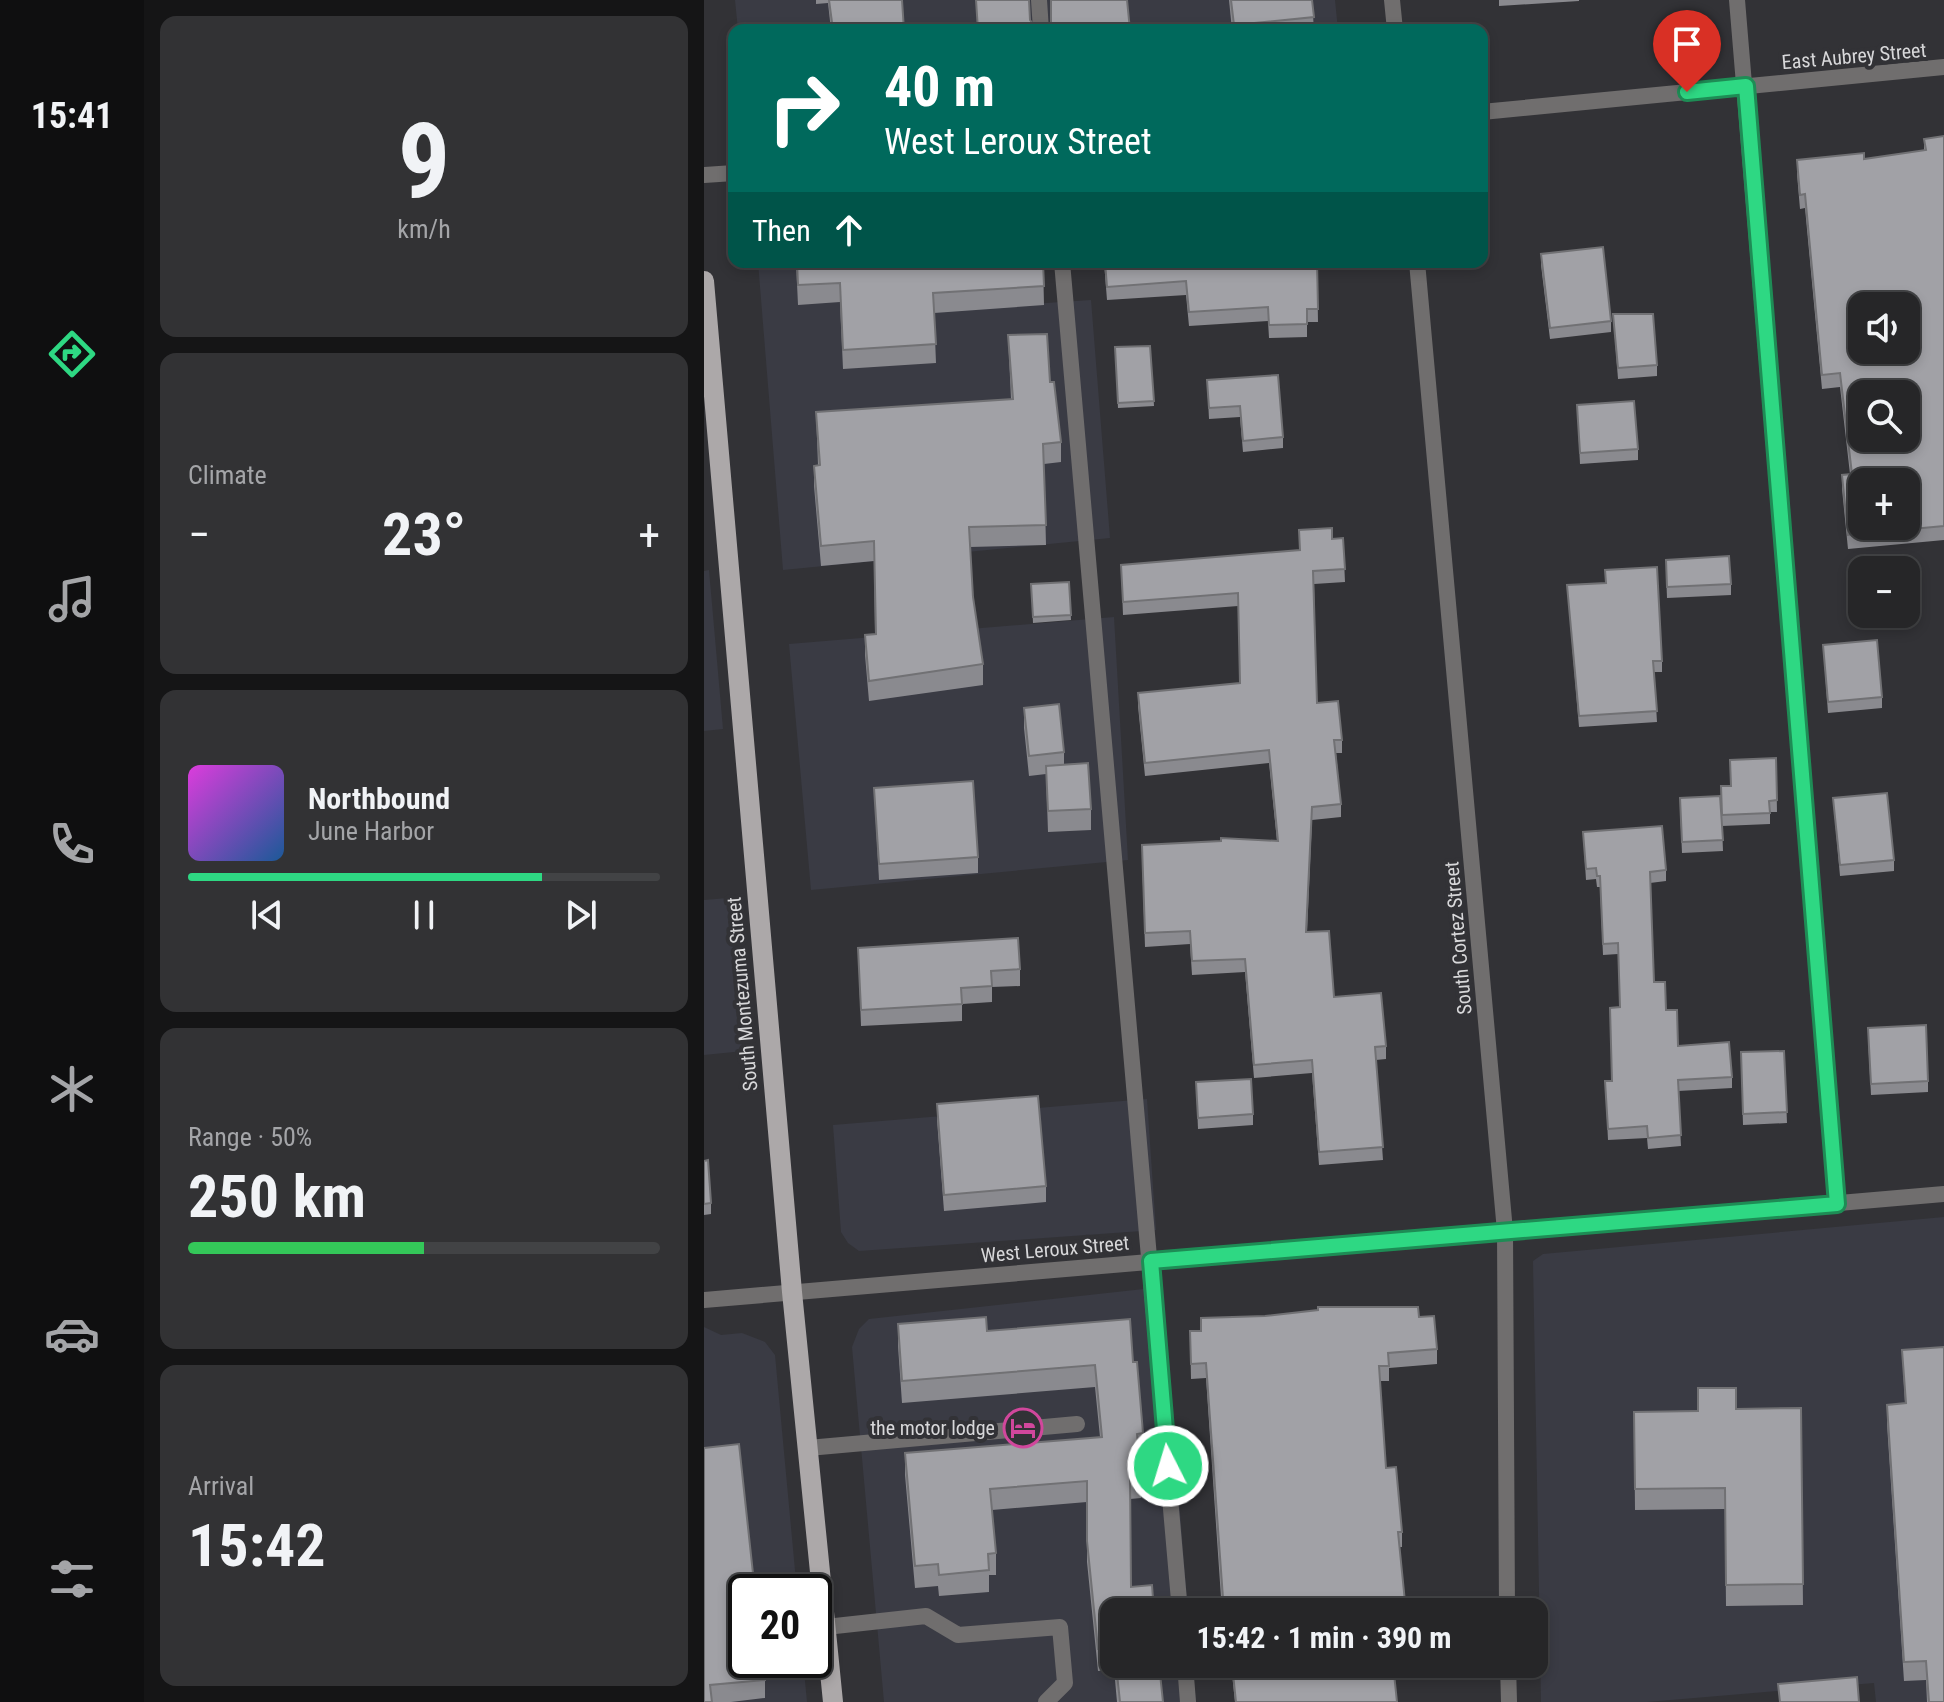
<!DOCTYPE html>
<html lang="en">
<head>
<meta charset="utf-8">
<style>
	:root { --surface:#262628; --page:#323234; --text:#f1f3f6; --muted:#a4a5a8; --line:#424345; --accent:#2ed883 }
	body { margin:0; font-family:"Roboto Condensed",sans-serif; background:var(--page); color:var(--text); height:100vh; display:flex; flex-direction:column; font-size:30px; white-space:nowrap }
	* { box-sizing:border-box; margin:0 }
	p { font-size:26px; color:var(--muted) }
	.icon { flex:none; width:44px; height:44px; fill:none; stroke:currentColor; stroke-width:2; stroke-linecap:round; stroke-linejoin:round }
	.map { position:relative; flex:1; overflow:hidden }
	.sheet { display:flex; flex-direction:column; gap:16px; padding:16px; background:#151516; width:560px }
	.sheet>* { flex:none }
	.hud { position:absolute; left:24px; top:24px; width:760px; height:244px; border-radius:16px; box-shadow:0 4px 12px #0003,0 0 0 2px var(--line); background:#00695c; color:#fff; overflow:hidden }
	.tools { position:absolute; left:1144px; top:292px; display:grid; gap:16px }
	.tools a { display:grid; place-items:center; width:72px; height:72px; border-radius:16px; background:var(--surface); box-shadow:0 4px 12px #0003,0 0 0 2px var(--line); font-size:40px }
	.speed { position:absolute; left:24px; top:1574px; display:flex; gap:16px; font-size:40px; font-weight:700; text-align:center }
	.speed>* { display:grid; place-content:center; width:104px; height:104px; border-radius:50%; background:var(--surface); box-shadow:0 4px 12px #0003,0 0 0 2px var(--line); line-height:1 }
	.speed .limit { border:4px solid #111; border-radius:12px; background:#fff; color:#111 }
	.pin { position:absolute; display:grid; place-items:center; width:68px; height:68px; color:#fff; margin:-82px -34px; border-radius:50% 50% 50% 0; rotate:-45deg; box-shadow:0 0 8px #0007 }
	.pin .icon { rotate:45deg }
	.me { position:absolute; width:88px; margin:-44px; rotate:355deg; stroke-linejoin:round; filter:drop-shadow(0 0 6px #0008) }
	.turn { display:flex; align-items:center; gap:28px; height:168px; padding:0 24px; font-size:36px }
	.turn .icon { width:104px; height:104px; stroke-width:2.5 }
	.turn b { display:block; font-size:56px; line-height:68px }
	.then { display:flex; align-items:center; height:76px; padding:0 24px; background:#0003; gap:16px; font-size:30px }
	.big { font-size:60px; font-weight:700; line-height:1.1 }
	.sheet .widget { flex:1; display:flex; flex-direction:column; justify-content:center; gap:12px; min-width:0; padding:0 28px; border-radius:16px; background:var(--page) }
	.sheet .dial { align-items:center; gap:0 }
	.dial b { font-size:104px; line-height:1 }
	.song { display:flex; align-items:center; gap:24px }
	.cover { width:96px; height:96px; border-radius:12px; background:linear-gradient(135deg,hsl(300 70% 55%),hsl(210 70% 35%)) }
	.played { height:8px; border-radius:4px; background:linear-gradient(90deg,var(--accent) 75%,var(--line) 75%) }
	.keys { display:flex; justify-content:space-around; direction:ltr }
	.heat { display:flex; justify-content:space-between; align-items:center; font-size:44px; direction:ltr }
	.charge { height:12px; border-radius:6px; background:linear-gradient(90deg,#34c759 50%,var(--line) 0) }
	.trip { position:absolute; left:396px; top:1598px; width:448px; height:80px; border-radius:16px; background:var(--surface); box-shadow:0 4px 12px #0003,0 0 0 2px var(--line); font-weight:700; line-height:80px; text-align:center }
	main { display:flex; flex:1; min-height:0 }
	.tab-bar { display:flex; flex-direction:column; width:144px; justify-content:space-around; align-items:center; background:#0f0f10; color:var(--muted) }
	.tab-bar .icon { width:56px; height:56px }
	.tab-bar .selected { color:var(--accent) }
	.tab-bar b { font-size:36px; color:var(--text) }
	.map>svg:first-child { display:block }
</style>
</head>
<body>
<main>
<nav class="tab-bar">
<b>15:41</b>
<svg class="icon selected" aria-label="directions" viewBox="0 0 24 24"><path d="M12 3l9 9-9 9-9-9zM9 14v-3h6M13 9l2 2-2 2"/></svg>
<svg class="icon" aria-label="music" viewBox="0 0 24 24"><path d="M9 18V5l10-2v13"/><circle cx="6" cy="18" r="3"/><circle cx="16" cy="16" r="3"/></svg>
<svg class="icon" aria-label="phone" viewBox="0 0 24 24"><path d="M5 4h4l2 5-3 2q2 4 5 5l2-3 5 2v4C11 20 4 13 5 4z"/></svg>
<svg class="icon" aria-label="climate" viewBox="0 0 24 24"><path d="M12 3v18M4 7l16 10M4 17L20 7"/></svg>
<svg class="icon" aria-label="car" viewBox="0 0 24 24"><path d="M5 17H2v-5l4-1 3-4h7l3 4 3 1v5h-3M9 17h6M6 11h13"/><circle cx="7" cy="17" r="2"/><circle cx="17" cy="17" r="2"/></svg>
<svg class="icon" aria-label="filters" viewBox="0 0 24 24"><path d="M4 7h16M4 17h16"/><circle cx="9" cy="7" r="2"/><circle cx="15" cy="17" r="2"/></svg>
</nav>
<section class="sheet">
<div class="widget dial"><b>9</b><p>km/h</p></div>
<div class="widget"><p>Climate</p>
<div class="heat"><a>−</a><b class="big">23°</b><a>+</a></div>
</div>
<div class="widget">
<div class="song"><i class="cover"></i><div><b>Northbound</b><p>June Harbor</p></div></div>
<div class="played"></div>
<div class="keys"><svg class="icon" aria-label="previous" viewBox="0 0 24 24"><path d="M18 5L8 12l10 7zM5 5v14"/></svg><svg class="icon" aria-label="pause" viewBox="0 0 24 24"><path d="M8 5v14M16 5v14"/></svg><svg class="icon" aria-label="next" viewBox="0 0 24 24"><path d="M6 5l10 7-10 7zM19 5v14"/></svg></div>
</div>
<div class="widget"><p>Range · 50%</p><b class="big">250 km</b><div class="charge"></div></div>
<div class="widget"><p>Arrival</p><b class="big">15:42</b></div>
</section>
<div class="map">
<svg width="1240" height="1702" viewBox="0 0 1240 1702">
	<rect width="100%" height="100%" fill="#323236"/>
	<g fill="#3a3b44">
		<path d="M31 0H631L634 30H34Z"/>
		<path d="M54 262H173L178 314 387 300 406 538 79 570Z"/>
		<path d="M5 570 19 729 0 731V571Z"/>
		<path d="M410 617 424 860 107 890 85 644Z"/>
		<path d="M36 897 50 1050 0 1055V900Z"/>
		<path d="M443 1099 452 1230 155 1251 144 1243 137 1232 129 1125Z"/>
		<path d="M1240 1217V1702H1172L1170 1683 943 1702H837L829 1261 839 1254Z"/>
		<path d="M458 1287 484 1612H410V1664H488L492 1702H180L148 1347 155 1329 165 1319Z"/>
		<path d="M0 1327 17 1335 38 1333 61 1342 71 1355 93 1592H42V1660H99L103 1702H0Z"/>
	</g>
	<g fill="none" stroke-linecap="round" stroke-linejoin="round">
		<g stroke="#706e6e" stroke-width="16">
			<path d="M335 0 337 30"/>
			<path d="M1033 0 1133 1204"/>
			<path d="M358 262 476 1612"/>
			<path d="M104 1448 373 1424"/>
			<path d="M122 1627 222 1616 254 1635 356 1627 361 1683 342 1702"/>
			<path d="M481 1664 484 1702"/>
		</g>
		<g stroke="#706e6e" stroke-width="16">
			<path d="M688 0 691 30"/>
			<path d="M778 112 1240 67"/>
			<path d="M0 175 30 173"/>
			<path d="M713 262 801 1231 803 1612"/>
			<path d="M0 1300 1240 1194"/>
			<path d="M804 1664 805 1702"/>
		</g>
		<path stroke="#aca8a9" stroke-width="20" d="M0 281 88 1292 129 1702"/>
	</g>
	<g fill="#8a8a8f">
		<path d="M112 0H198L200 30H127L124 3 112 4Z"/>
		<path d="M525 0H608L610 30H528Z"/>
		<path d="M795 0H875V1L795 6Z"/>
		<path d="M1240 136V540L1144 549 1138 489V475L1146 474 1136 387 1118 389 1101 208 1096 209 1093 174V160L1160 159 1220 151V139Z"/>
		<path d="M837 254 907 321V332L846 339 837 265Z"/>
		<path d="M92 262H339L340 305 230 313 232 363 139 369 136 302 94 305Z"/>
		<path d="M400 262H613L614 322H603V337L565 338 564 321 485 326 482 295 403 300Z"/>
		<path d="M909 314 953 365V376L914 379Z"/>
		<path d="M304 335 346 382 357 442V462L340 464 342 545 266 547 269 597 279 664V685L165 701 161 655V635L171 634 170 561 117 566 110 486V466L114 465 112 412 307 399Z"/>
		<path d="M446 346 450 406 414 408 411 347Z"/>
		<path d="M503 380 579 437V448L539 452 536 417 505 419Z"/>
		<path d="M873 405 934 449V460L876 464Z"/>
		<path d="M595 530 628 539 639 538 641 582 610 584 613 703 638 740V753H632L637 804V817L608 820 603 932 630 997 682 1046V1059L672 1060 679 1160 615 1165 608 1073 550 1078 541 972 488 975 486 944 441 947 438 858 573 841 565 763 441 776 434 706V693L536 683 534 606 419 615 417 565 596 550Z"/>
		<path d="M901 570 958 661V672H950L953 722 875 727 863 585 901 583Z"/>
		<path d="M962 571 1027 584V595L963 598Z"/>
		<path d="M365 582 367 620 329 623 327 584Z"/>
		<path d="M1119 645 1178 697V708L1124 713Z"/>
		<path d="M320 708 360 752V765L387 809V830L344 832 342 774 325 776 320 728Z"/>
		<path d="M1072 758 1073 812H1066V824L1018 826 1019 851 978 853 976 809 1016 796 1027 786Z"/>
		<path d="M170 788 274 857V873L175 880Z"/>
		<path d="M1129 798 1190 860V871L1136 876Z"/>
		<path d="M879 832 962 870V881L946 883 950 982 962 1010 974 1046 1028 1077V1088L974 1091 977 1146 944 1149 943 1138 904 1140 901 1081H908L916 1007 914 954 899 955 896 887H893L892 879 882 880Z"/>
		<path d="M154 948 316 969V986L288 987V1002L258 1004V1021L157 1026Z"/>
		<path d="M1164 1039 1224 1081V1092L1167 1095Z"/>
		<path d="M1080 1051 1083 1123 1039 1125 1037 1052Z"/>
		<path d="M492 1082 549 1114V1125L494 1129Z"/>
		<path d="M233 1104 342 1186V1202L240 1211 233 1120Z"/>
		<path d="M0 1161 7 1203V1214L0 1215Z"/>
		<path d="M715 1317 733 1349V1364L685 1368V1381H676L682 1468 698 1532V1547H695L702 1612H518L502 1378 487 1379 486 1331Z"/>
		<path d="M194 1324 283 1331 429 1362 439 1433V1455H435L437 1498 426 1499 410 1612V1664H455L459 1702H413L410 1669 394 1671 383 1562V1502L288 1510 292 1553V1575H285V1592L235 1596 234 1586 211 1588 201 1475V1453L396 1437 391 1387 198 1403 194 1346Z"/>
		<path d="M1198 1350 1240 1702H1223L1222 1680 1200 1681 1183 1424V1405L1201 1404Z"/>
		<path d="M1097 1408 1099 1605 1022 1606 1021 1509 931 1510 930 1412Z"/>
		<path d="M0 1448 61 1680V1698L27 1702H0Z"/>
		<path d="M527 1664H689L693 1702H531Z"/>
	</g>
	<g fill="#a1a1a6" stroke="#717174" stroke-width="2" fill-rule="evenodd">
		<path d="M125 0H198L200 30H129Z"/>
		<path d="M272 0H325L326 20 333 29 342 28 347 23V0H423L426 30H274Z"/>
		<path d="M527 0H608L610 17 530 25Z"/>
		<path d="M1240 136V526L1144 535 1138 475 1148 474 1136 373 1118 375 1101 194 1096 195 1093 160 1160 153V159L1222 150 1220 139ZM1158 306H1202V350H1158ZM1158 394H1202V438H1158ZM1158 482H1202V526H1158Z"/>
		<path d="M899 247 907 321 846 328 837 254Z"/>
		<path d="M93 262H339L340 286 229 293 232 344 139 350 136 283 94 285Z"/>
		<path d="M401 262H613L614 309H603V324L565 325 564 307 485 312 482 281 403 287Z"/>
		<path d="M909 314H949L953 365 914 368Z"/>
		<path d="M343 334 346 382H350L357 442 339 444 342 525 265 527 269 597 279 664 165 681 161 635 172 634 170 541 117 546 110 466 116 465 112 412 309 399 304 335Z"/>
		<path d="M446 346 450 401 414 403 411 347Z"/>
		<path d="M574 375 579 437 539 441 536 406 505 408 503 380Z"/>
		<path d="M930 401 934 449 876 453 873 405Z"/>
		<path d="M628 528V539L639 538 641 569 609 571 613 703 634 701 638 740H630L637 804 608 807 602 932 625 931 630 997 677 993 682 1046 671 1047 679 1147 615 1152 608 1060 550 1065 541 959 488 961 486 931 441 933 438 845 517 841V838L574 841 565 750 441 763 434 693 536 683 534 593 419 602 417 565 596 550 595 530Z"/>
		<path d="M1025 556 1027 584 963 587 962 560Z"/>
		<path d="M953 567 958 661H949L953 711 875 716 863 585 902 583 901 570Z"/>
		<path d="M365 582 367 615 329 617 327 584Z"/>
		<path d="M1173 640 1178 697 1124 702 1119 645Z"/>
		<path d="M355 704 360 752 325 756 320 708Z"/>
		<path d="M1072 758 1073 800 1065 801 1066 813 1018 815 1017 786H1027L1026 760Z"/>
		<path d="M384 763 387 809 344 811 342 766Z"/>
		<path d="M269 781 274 857 175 864 170 788Z"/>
		<path d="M1183 793 1190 860 1136 865 1129 798Z"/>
		<path d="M1016 796 1019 840 978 842 976 798Z"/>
		<path d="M958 826 962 870 946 872 950 982H961L962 1010H973L974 1046 1025 1042 1028 1077 974 1080 977 1135 944 1138 943 1126 904 1129 901 1081H908L906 1008 916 1007 914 943 899 944 896 876H893L892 868 882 869 879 832Z"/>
		<path d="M314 938 316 969 287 971 288 986 257 988 258 1004 157 1010 154 948Z"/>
		<path d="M1222 1025 1224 1081 1167 1084 1164 1028Z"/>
		<path d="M1080 1051 1083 1112 1039 1114 1037 1052Z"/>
		<path d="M547 1079 549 1114 494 1118 492 1082Z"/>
		<path d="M334 1096 342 1186 240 1195 233 1104Z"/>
		<path d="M4 1160 7 1203 0 1204V1161Z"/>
		<path d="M614 1307H714L715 1317 730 1316 733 1349 684 1353 685 1366H675L682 1468 692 1467 698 1532H694L702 1612H520L502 1363 487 1364 486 1331H497V1318L561 1316 614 1310Z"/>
		<path d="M282 1317 283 1331 426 1319 429 1362H433L439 1433 433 1434 437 1476 426 1477 427 1587 448 1585 450 1612H410V1649H394L383 1541V1481L286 1489 292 1553 284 1554 285 1570 235 1575 234 1564 211 1566 201 1453 398 1437 391 1365 198 1381 194 1324Z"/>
		<path d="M1240 1347V1702H1225L1222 1661 1200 1662 1183 1405 1202 1403 1198 1350Z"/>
		<path d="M994 1388H1032V1409L1097 1408 1099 1584 1022 1585 1021 1488 931 1489 930 1412 994 1411Z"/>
		<path d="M35 1444 51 1592H42V1660H59L61 1680 6 1685 8 1702H0V1448Z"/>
		<path d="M412 1664H455L459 1702H416Z"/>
		<path d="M528 1664H689L693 1702H532Z"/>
		<path d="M1153 1677 1155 1702H1076L1074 1684Z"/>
	</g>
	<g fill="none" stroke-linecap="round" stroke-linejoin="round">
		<g stroke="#1e8c55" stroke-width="20">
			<path id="route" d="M464 1466 447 1261 1133 1204 1042 86 983 92"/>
		</g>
		<use href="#route" stroke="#2ed883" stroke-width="14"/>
	</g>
	<defs>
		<g id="hotel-ring" transform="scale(2)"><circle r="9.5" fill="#323236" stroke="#d1479c" stroke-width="1.5"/><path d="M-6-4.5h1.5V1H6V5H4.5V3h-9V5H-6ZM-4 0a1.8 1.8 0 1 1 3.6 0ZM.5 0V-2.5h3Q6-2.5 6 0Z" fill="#d1479c"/></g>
	</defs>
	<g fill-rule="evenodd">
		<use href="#hotel-ring" x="319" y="1428"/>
	</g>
	<g text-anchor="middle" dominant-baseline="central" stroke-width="8" stroke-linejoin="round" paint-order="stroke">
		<g font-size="20" fill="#d8d8da" stroke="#323236">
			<text transform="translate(1150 56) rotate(-5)">East Aubrey Street</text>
			<text transform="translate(754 938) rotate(-95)">South Cortez Street</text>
			<text transform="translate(38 994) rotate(-95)">South Montezuma Street</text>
			<text transform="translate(351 1249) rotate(-5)">West Leroux Street</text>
		</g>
		<g font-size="20" fill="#d8d8da" stroke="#323236" text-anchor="end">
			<text x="291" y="1428">the motor lodge</text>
		</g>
	</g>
</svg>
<div class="tools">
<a><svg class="icon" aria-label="sound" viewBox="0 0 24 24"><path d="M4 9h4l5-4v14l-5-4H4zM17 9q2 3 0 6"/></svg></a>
<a><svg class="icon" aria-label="search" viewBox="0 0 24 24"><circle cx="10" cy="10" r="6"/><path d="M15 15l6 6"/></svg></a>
<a>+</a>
<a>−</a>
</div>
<div class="speed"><div class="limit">20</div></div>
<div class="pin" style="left:983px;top:92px;background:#d93025"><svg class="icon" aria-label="arrive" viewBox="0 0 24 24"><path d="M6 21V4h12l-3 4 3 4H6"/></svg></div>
<svg class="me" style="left:464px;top:1466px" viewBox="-20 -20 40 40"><circle r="17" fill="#2ed883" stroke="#fff" stroke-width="3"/><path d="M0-11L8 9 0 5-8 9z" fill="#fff"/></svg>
<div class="trip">15:42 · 1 min · 390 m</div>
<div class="hud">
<div class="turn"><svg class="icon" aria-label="right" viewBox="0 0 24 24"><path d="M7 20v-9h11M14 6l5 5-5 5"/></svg><div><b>40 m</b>West Leroux Street</div></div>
<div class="then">Then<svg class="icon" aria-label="ahead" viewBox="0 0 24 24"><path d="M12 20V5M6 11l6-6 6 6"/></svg></div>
</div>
</div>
</main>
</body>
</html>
